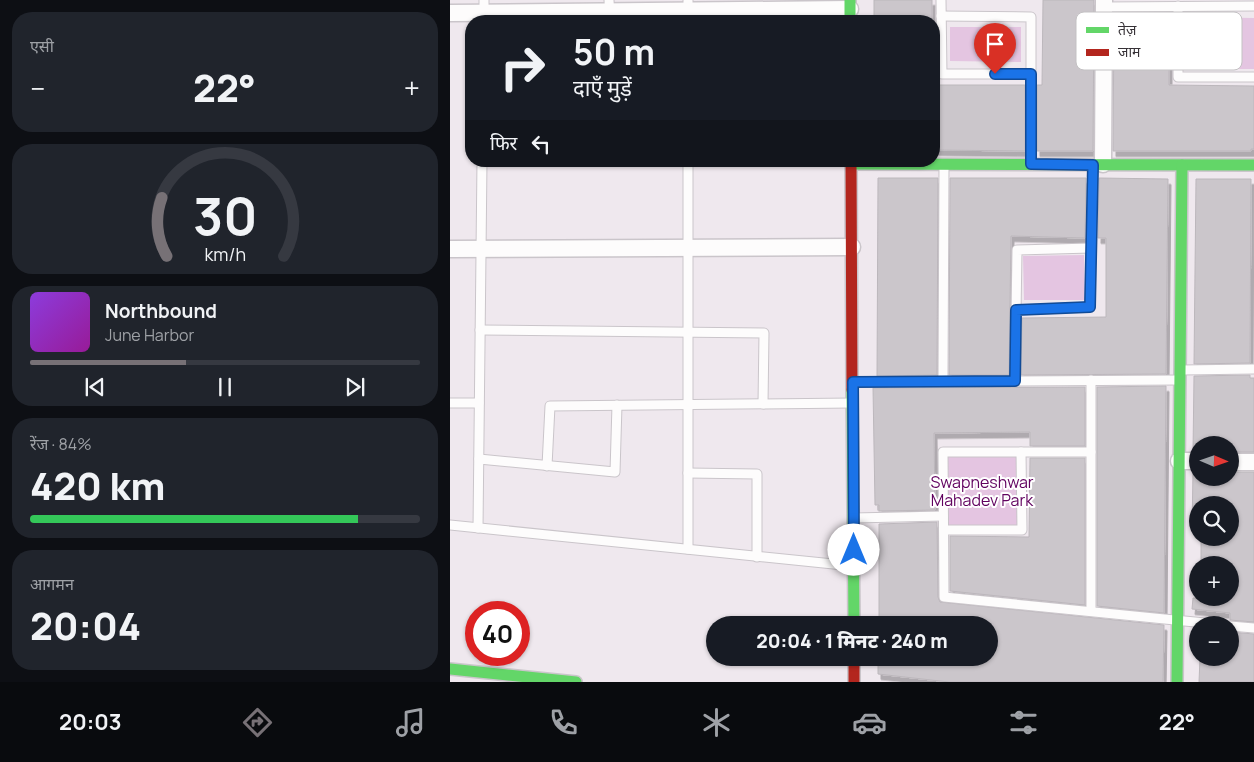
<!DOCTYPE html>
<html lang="hi">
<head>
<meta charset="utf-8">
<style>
	:root { --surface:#171b24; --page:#20242c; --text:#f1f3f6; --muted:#9ea1a6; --line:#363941; --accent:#777176 }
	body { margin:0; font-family:Manrope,"Noto Sans Devanagari",sans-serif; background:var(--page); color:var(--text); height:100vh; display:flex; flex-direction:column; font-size:19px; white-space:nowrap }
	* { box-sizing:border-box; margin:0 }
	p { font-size:16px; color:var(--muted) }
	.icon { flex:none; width:28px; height:28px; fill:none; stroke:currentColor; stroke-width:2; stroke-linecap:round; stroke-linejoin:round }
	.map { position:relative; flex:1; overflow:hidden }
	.side { display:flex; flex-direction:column; gap:12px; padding:12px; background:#0d0f14; width:450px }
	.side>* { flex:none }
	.guide { position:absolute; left:15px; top:15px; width:475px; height:152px; border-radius:20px; box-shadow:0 1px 4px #0004; background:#171b24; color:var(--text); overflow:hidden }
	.needle { width:32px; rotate:92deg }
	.buttons { position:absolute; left:739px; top:436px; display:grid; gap:10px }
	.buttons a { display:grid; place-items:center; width:50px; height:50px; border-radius:50%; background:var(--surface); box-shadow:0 1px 4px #0004; font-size:25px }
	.speed { position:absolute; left:15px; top:601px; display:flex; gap:10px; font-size:25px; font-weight:700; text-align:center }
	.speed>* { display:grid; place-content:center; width:65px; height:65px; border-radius:50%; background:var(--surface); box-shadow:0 1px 4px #0004; line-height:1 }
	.speed .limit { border:8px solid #d22; background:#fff; color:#111 }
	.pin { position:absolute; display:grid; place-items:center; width:42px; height:42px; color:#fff; margin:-51px -21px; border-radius:50% 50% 50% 0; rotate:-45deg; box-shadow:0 0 5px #0007 }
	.pin .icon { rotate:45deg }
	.me { position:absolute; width:55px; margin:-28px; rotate:0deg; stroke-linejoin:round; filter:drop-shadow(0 0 4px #0008) }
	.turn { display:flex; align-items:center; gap:18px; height:105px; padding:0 25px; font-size:22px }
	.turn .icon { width:65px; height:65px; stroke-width:2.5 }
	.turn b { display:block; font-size:35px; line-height:42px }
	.then { display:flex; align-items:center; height:48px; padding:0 25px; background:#0003; gap:10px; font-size:19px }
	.big { font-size:38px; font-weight:800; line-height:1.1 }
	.side .widget { flex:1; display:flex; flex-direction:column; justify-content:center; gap:8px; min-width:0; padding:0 18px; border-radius:20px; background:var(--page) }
	.side .dial { align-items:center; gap:0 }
	.dial svg { height:130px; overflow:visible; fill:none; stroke:var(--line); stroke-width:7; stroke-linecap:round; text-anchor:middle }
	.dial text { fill:var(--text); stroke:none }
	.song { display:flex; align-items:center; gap:15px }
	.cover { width:60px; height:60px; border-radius:8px; background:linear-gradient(135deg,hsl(270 70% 55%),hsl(300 70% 35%)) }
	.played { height:5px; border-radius:2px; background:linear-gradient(90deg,var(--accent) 40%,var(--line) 40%) }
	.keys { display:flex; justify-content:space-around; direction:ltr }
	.heat { display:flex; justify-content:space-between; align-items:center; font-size:28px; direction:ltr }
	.charge { height:8px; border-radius:4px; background:linear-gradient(90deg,#34c759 84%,var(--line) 0) }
	.trip { position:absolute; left:256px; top:616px; width:292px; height:50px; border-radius:25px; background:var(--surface); box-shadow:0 1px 4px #0004; font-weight:800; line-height:50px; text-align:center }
	.tabs { display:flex; height:80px; justify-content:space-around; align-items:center; background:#090b0e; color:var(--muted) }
	.tabs .icon { width:35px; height:35px }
	.tabs .active { color:var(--accent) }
	.tabs b { font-size:22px; color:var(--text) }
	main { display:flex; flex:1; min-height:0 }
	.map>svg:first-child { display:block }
</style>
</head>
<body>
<main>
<section class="side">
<div class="widget"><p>एसी</p>
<div class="heat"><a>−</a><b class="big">22°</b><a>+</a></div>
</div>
<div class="widget dial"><svg viewBox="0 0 100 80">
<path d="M14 69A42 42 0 1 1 86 69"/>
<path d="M14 69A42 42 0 0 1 11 33" stroke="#777176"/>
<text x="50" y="56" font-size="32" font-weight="700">30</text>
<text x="50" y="72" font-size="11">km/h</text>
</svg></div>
<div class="widget">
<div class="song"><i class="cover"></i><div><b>Northbound</b><p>June Harbor</p></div></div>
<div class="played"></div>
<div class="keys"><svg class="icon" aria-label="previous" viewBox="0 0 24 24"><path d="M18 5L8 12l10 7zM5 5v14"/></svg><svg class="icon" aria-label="pause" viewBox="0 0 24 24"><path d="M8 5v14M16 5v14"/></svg><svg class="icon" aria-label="next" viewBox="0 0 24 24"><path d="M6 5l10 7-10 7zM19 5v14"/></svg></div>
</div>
<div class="widget"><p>रेंज · 84%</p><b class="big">420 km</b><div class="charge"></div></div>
<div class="widget"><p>आगमन</p><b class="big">20:04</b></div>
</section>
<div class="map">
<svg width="804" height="682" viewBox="0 0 804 682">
	<defs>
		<filter id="shadow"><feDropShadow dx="3" dy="5.5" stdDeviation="0" flood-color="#0004"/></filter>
	</defs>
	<rect width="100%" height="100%" fill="#efe8ee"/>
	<g fill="#e4c5e1">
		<path d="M735 17 804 18V69H735Z"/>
		<path d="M500 27H571V62L500 61Z"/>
		<path d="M634 255 635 300H574L573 256Z"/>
		<path d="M495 454H568L569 527 495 528Z"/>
	</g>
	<g fill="#cbc6cb" stroke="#bcb7bc" filter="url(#shadow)">
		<rect x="424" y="0" width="58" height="21"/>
		<path d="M593 0H644L643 151H587V85H592Z"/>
		<path d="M664 13 719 14V85L804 86V149H801V151H663Z"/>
		<path d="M484 85H575V151L484 150Z"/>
		<path d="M428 178H488L487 375 427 376Z"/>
		<path d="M500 178H636L635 238 561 236 559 375H499Z"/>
		<path d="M649 178 718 179 716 374 571 375 572 318 656 317V238H648Z"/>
		<path d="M746 179H801L800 363 744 364Z"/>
		<path d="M800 375V378H804V452H780V441H748V451H743L744 376Z"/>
		<path d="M716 386 714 613 647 606V387Z"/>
		<path d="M635 387V446H580V432L484 433 485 510 429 511V505H425L423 388Z"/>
		<path d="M580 458H635V605L500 591V536L579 537Z"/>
		<path d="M743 471H748V478H780V472H804V622L780 620V613L742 609 743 598H780V565H751V538H780V505H748V532H742Z"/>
		<path d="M487 522 488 597 490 602 714 625 713 682H499L428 674V658H540V625H429V524Z"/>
		<path d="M780 632 804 634V682H749L750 658H780Z"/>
	</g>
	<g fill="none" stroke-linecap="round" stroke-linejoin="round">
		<g stroke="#cac5ca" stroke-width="11">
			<g id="lane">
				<path d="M34 0V21"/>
				<path d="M159 0 160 21"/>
				<path d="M238 0V21"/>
				<path d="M491 0 492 74H581"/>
				<path d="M728 6V77H804"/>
				<path d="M654 7 804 6"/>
				<path d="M491 16 581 17V164"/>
				<path d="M103 161H258"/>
				<path d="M566 310 640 307 643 165"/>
				<path d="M30 330 314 333 313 404"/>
				<path d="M732 370 804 369"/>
				<path d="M493 381 494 164"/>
				<path d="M565 381 567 250 641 248"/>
				<path d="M403 382 730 380"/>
				<path d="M0 403H29"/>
				<path d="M641 452H493L494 597 775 625"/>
				<path d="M29 459 165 472 167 405"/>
				<path d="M97 466 100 406 402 403"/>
				<path d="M238 473 307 474V557"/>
				<path d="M404 518 493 516"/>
				<path d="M0 525 403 566"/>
				<path d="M28 528 32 161"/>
				<path d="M494 530H572L571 452"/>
				<path d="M238 549V161"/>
				<path d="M641 611V380"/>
				<path d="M780 626 804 628"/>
			</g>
		</g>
		<g stroke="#cac5ca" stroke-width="19">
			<g id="street">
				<path d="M0 13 400 9"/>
				<path d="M653 164 654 0"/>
				<path d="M0 249 402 247"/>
				<path d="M729 461H748"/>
				<path d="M780 462H804"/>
			</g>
		</g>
		<g stroke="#cac5ca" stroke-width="14">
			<g id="fast">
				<path d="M400 0V21"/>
				<path d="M401 164 804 165"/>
				<path d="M402 390 404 625"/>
				<path d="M0 669 126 682"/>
				<path d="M727 682 732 165"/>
			</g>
		</g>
		<g stroke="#cac5ca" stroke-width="14">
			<g id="jam">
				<path d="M401 161 402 390"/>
				<path d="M404 658V682"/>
			</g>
		</g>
		<use href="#lane" stroke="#fdfcfc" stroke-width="9"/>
		<use href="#street" stroke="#fdfcfc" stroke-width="16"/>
		<use href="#fast" stroke="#63d668" stroke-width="11"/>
		<use href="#jam" stroke="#b3261e" stroke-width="11"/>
	</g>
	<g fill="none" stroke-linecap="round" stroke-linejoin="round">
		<g stroke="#114b97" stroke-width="12">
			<path id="route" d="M404 550 403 382 565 381 566 310 640 307 643 165 581 164V74H545"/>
		</g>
		<use href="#route" stroke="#1a73e8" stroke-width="9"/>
	</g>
	<g text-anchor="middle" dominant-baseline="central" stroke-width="4" stroke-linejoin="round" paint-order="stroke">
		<g font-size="16" fill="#61025f" stroke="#fff">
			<text x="532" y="482">Swapneshwar<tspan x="532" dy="18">Mahadev Park</tspan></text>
		</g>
	</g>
	<rect x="626" y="12" width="166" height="58" rx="8" fill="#fff" stroke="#c3c1c3" stroke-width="1"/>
	<rect x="636" y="27" width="23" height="6" fill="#63d668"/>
	<rect x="636" y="49" width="23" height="7" fill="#b3261e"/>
	<g font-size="14" fill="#363136">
		<text x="668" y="35">तेज़</text>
		<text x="668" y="57">जाम</text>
	</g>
</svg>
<div class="buttons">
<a><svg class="needle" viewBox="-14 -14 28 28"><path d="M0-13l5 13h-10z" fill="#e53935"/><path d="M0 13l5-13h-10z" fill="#9ea1a6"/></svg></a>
<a><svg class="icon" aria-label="search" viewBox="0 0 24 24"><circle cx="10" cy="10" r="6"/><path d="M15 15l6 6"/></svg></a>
<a>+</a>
<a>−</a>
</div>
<div class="speed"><div class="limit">40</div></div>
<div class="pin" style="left:545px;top:74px;background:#d93025"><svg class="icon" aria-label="arrive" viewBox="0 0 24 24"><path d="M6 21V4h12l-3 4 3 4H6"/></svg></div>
<svg class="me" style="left:404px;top:550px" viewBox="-20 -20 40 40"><circle r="19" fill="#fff"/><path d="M0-13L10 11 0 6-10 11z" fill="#1a73e8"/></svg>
<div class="trip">20:04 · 1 मिनट · 240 m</div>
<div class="guide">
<div class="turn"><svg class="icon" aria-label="right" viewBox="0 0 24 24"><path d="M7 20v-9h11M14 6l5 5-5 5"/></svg><div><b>50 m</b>दाएँ मुड़ें</div></div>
<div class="then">फिर<svg class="icon" aria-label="left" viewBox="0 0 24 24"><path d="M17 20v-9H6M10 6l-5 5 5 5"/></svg></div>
</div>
</div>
</main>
<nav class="tabs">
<b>20:03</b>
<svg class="icon active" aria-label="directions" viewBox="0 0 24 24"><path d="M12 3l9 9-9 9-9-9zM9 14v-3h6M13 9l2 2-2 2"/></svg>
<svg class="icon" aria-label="music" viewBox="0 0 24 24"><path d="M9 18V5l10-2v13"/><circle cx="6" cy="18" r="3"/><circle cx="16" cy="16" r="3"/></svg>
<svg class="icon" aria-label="phone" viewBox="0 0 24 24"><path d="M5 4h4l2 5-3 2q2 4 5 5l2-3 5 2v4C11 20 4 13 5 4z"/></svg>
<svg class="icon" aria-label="climate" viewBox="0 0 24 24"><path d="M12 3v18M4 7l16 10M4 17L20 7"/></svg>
<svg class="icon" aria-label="car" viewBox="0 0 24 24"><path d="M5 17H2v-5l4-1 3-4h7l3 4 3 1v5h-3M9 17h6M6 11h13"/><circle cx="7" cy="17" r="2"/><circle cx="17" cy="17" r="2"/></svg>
<svg class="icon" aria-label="filters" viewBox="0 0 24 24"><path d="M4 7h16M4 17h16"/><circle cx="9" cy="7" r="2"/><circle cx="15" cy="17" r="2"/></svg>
<b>22°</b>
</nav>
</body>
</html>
